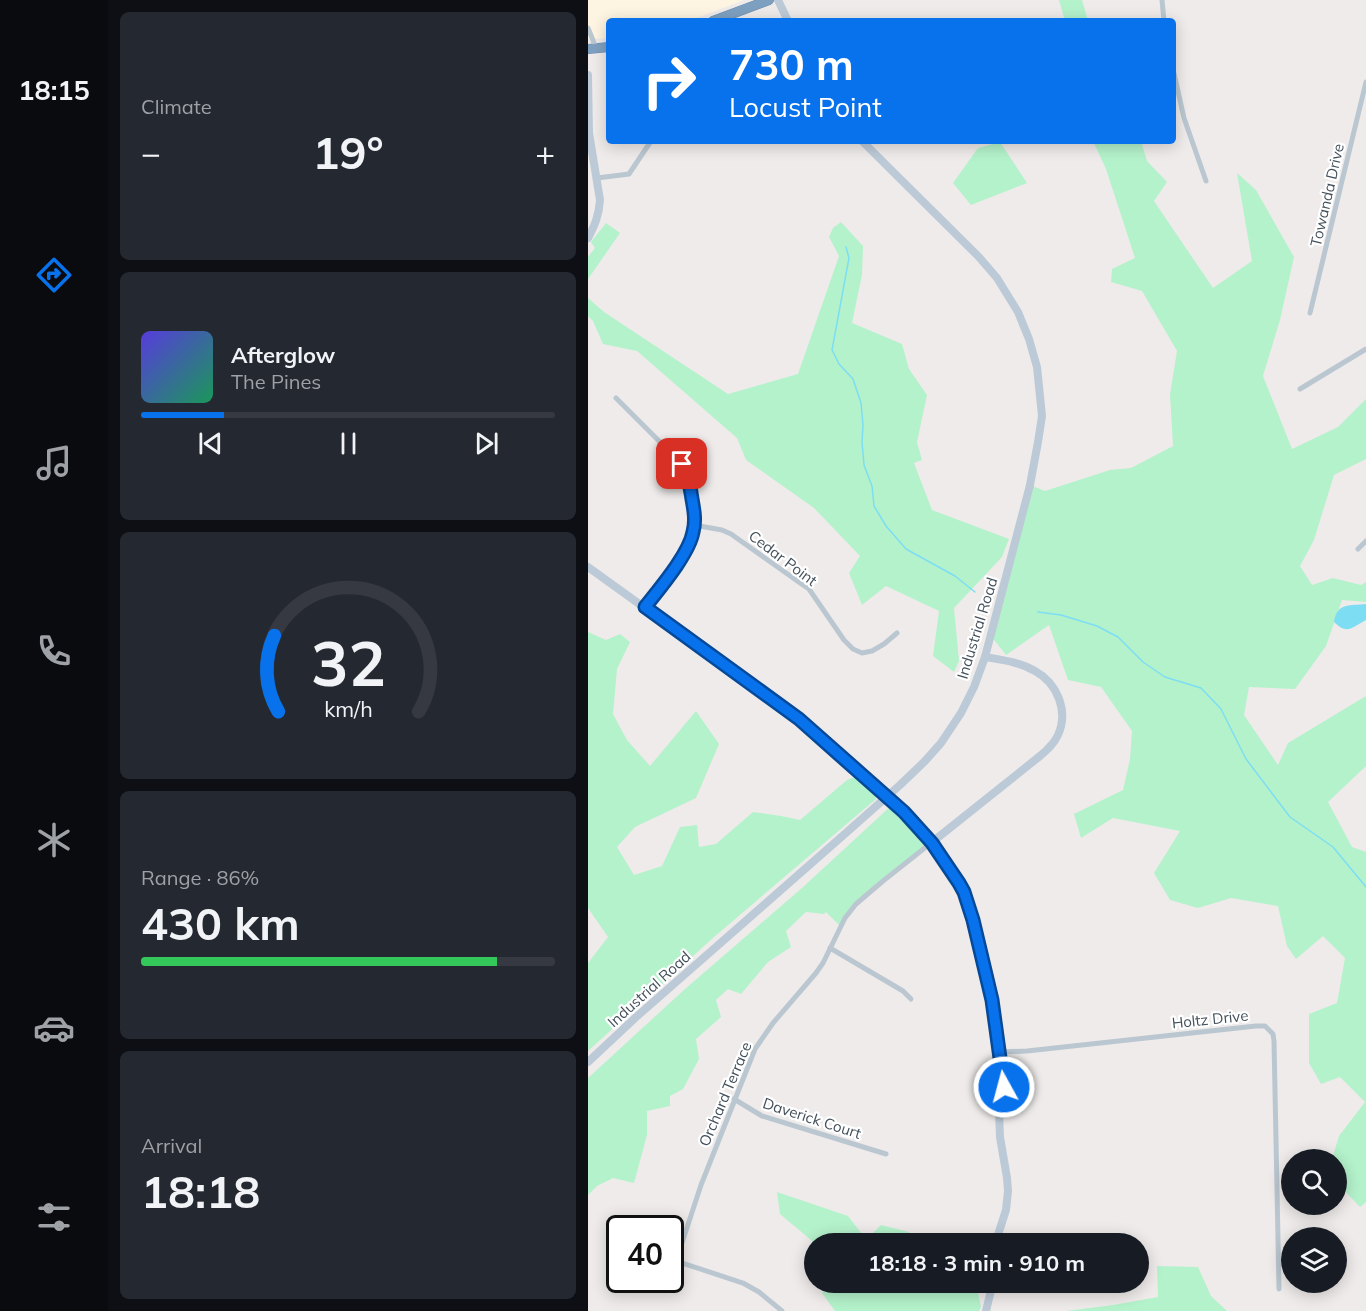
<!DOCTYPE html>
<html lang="en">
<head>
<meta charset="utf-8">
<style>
	:root { --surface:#171b24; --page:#242831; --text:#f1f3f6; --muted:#9ea1a6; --line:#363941; --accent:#0871ec }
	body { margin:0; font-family:Mulish,sans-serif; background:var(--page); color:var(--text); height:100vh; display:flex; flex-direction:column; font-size:22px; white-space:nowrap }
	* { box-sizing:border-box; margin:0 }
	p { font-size:20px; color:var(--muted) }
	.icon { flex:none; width:33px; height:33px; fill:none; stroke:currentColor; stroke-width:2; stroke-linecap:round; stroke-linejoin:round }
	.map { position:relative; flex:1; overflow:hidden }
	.drawer { display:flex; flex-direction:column; gap:12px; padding:12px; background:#0d0f14; width:480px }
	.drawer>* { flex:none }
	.guide { position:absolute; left:18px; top:18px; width:570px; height:126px; border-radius:6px; box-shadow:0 3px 15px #0003; background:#0871ec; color:#fff; overflow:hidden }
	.fabs { position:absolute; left:693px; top:1149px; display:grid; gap:12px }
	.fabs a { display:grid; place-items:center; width:66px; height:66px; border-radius:50%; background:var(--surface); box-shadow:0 3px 15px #0003; font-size:30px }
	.speed { position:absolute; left:18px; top:1215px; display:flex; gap:12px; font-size:30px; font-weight:700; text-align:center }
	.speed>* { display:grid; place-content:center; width:78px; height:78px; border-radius:50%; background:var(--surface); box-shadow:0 3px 15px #0003; line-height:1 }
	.speed .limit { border:3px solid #111; border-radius:9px; background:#fff; color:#111 }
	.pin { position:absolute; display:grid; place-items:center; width:51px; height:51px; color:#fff; margin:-26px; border-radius:12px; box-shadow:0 3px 9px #0006 }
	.me { position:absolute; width:66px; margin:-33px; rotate:353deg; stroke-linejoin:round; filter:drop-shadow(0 0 4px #0008) }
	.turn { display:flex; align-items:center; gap:21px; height:126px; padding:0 24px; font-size:27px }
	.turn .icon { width:78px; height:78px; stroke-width:2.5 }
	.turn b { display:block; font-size:42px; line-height:51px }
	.big { font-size:45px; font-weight:700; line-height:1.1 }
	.drawer .tile { flex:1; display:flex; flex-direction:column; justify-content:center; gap:9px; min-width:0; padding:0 21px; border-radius:9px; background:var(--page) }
	.drawer .dial { align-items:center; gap:0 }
	.dial svg { height:156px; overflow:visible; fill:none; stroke:var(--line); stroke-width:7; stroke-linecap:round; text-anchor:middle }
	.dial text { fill:var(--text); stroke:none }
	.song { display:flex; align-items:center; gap:18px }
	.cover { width:72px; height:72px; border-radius:9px; background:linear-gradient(135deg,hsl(250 70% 55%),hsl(150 70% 35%)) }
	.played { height:6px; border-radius:3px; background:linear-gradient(90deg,var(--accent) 20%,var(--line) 20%) }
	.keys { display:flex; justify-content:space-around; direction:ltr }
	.heat { display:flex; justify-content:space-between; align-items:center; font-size:33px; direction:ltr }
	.charge { height:9px; border-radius:4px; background:linear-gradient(90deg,#34c759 86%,var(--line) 0) }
	.trip { position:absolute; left:216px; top:1233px; width:345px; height:60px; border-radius:30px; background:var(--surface); box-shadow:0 3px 15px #0003; font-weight:700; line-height:60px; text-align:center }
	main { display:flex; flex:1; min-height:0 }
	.menu { display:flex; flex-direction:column; width:108px; justify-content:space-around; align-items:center; background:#090b0e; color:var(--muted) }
	.menu .icon { width:42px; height:42px }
	.menu .active { color:var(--accent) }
	.menu b { font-size:27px; color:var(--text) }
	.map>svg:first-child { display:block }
</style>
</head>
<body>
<main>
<nav class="menu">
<b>18:15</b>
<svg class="icon active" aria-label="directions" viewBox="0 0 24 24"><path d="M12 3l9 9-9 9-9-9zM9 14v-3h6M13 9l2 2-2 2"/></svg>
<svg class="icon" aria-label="music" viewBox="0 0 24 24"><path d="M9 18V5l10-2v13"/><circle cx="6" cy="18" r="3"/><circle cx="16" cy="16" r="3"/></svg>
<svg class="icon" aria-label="phone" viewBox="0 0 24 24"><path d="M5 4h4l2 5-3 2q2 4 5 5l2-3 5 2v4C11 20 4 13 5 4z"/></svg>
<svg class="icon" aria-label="climate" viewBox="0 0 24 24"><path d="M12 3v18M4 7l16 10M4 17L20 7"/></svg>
<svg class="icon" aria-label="car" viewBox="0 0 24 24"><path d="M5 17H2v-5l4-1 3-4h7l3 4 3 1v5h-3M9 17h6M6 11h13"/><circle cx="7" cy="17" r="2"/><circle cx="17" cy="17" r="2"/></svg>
<svg class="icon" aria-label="filters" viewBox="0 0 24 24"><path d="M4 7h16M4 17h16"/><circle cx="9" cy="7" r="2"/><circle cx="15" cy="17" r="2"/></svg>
</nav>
<section class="drawer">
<div class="tile"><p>Climate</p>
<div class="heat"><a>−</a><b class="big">19°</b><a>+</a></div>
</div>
<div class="tile">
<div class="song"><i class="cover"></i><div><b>Afterglow</b><p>The Pines</p></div></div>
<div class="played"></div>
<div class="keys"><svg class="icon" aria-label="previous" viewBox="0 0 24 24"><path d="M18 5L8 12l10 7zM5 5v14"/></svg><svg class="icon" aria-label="pause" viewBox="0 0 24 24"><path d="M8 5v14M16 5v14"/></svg><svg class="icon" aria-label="next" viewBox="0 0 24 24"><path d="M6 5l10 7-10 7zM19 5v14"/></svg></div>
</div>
<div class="tile dial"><svg viewBox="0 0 100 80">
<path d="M14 69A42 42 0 1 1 86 69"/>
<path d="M14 69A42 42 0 0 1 12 30" stroke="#0871ec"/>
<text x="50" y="56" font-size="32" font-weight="700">32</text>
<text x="50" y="72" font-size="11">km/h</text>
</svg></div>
<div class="tile"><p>Range · 86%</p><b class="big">430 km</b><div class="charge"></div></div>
<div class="tile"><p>Arrival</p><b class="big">18:18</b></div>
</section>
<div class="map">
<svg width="778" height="1311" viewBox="0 0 778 1311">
	<rect width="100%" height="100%" fill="#efebeb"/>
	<path fill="#fdf4e1" d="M0 0H156L101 21H21V38L0 39Z"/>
	<g fill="#b4f2cb">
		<path d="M471 0H494L500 21H477Z"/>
		<path d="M505 141H553L559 161 579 182 566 201 625 288 664 261 649 173 668 190 706 257 692 320 675 376 704 449 750 427 778 399V459L746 475 726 540 712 566 724 585 745 578 773 585 778 582V602L754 600 738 646 707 689 661 687 656 715 690 765 700 743 778 696V766L740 802 764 847 778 852V1202L772 1207 749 1183 748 1160 744 1159 751 1136 777 1102 752 1077 733 1084 721 1063V1014L749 1003 757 958 735 936 708 959 699 946 690 906 643 898 610 908 582 900 566 873 592 831 525 818 493 838 486 814 535 790 542 759 544 731 513 687 480 680 461 625 418 655 403 636 442 485 457 491 522 470 543 468 585 446 582 394 589 351 554 291 523 282 524 269 547 258 518 169Z"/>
		<path d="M412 142 439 183 383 205 365 183 390 148Z"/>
		<path d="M253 222 275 246 274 275 264 323 314 344 321 369 339 395 329 442 334 460 326 463 344 510 421 539 414 557 366 608 371 661 366 672 345 656 351 611 298 586 274 605 261 573 272 556 226 508 158 460 149 438 49 351 15 344 5 321 0 316V298L16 312 140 394 210 374 251 256 241 237 245 228Z"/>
		<path d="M18 223 32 233 0 279V257L7 248 3 242Z"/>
		<path d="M0 632 18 640 32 634 42 642 29 669 25 714 39 740 62 766 108 711 131 744 108 798 47 827 29 847 46 875 74 866 92 827 109 825 111 847 128 844 165 812 193 816 212 820 259 780 274 774 282 782 288 799 126 937 0 1051V963L20 937 0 908Z"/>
		<path d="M305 804 343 843 275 897 252 926 238 912 236 914 218 912 198 931 203 947 180 962 153 994 140 989 128 1000 133 1017 108 1039 111 1059 95 1089 82 1096V1106L59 1111V1135L46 1183 25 1178 9 1186 0 1195V1078L97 989 214 888Z"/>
		<path d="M189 1192 260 1216 281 1243 226 1244V1245L223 1240 192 1214Z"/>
		<path d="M293 1225 321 1232 322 1243H286L285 1233Z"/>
		<path d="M569 1266 610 1267 623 1296 639 1311H478L525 1305 570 1297Z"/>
		<path d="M246 1283H388L393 1307 391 1311H247L234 1293Z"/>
	</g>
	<path fill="#7ddef3" d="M778 604V620C763 628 759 635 746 622 749 602 762 606 778 604Z"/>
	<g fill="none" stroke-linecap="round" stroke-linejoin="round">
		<g stroke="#7ddef3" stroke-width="1.5">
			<path d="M258 247 261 258 244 350 251 364 265 379 273 403 275 425 274 442 276 465 284 486 286 506 298 526 318 549 367 576 387 592"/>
			<path d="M450 612 473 615 509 626 530 637 555 662 577 677 613 688 633 709 658 759 702 817 745 847 778 887"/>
		</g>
		<g stroke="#698bac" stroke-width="10">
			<g id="highway">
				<path d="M125 21 181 0"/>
				<path d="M0 49 21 47"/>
			</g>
		</g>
		<g stroke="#bbc7d0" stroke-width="5">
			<path d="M574 0 576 21"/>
			<path d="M0 28 8 48"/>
			<path d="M585 69 596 118 618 181"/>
			<path d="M9 178 41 174 63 141"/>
			<path d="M722 313 778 82"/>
			<path d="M712 389 778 349"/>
			<path d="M28 398 94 464 101 479 105 503 107 519 106 530 101 546 57 607"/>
			<path d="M106 525 134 530 143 534 215 585 221 589 256 640 265 649 274 653 284 651 296 644 309 633"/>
			<path d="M770 549 778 541"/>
			<path d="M242 948 315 991 323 999"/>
			<path d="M412 1052 439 1051 668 1026H677L685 1034 686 1041 691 1289"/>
			<path d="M146 1099 174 1116 298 1154"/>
			<path d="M35 1228H36"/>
			<path d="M82 1259 155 1283 171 1292 194 1311"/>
			<path d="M88 1261 113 1185 167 1049 185 1023 228 973 235 963 257 918 268 904 295 881 343 843"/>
		</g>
		<g stroke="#bccad7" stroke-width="8">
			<path d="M190 0 200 21"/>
			<path d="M0 75 1 133 12 200C11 215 7 225 0 238"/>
			<path d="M0 567 211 719 282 782"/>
			<path d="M316 812 343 843 363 871 376 893 384 918 399 976 416 1082 411 1111 412 1137 419 1178 420 1191 418 1210 407 1244"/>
			<path d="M343 843 452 756C459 750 466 744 470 735 481 711 469 683 447 671 432 662 414 660 397 657"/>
			<path d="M0 1062 47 1018 259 832 312 785 337 761 353 743 373 713 386 687 397 657 442 485 450 442 454 416 449 367 441 339 430 312 409 278 390 256 274 141"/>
			<path d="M398 1311 405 1282"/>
		</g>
		<use href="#highway" stroke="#7ea0c0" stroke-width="9"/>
		<path stroke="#bccad7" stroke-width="8" d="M282 782 316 812"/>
	</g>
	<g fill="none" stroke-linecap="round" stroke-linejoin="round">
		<g stroke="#054999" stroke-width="15">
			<path id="route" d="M94 464C101 475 102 487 104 499 106 510 108 521 105 532 101 554 72 588 57 607L211 719 316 812 344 843 371 883 376 892 385 920 404 1000 416 1087"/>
		</g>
		<use href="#route" stroke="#0871ec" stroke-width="10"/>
	</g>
	<g text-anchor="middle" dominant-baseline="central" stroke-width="4.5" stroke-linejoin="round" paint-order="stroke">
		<g font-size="15" fill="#43505b" stroke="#fff">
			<text transform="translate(739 195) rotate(-77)">Towanda Drive</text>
			<text transform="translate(195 558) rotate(37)">Cedar Point</text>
			<text transform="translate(389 628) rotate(-73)">Industrial Road</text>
			<text transform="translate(61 989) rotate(-42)">Industrial Road</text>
			<text transform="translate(622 1019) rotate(-6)">Holtz Drive</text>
			<text transform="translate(137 1094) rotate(-67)">Orchard Terrace</text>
			<text transform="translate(224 1118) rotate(18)">Daverick Court</text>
		</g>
	</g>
</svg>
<div class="fabs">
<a><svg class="icon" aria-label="search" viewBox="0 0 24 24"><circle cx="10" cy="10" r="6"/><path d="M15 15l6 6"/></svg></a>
<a><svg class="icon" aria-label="layers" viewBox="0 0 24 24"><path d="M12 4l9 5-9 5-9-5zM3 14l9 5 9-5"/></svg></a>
</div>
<div class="speed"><div class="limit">40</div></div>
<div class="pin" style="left:94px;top:464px;background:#d93025"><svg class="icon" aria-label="arrive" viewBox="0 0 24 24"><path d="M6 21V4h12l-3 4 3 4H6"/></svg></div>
<svg class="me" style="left:416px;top:1087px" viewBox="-20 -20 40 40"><circle r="17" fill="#0871ec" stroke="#fff" stroke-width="3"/><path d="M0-11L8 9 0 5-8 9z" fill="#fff"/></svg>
<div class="trip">18:18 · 3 min · 910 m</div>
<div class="guide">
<div class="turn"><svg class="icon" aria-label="right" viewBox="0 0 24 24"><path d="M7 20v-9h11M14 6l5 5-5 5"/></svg><div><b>730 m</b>Locust Point</div></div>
</div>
</div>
</main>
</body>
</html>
